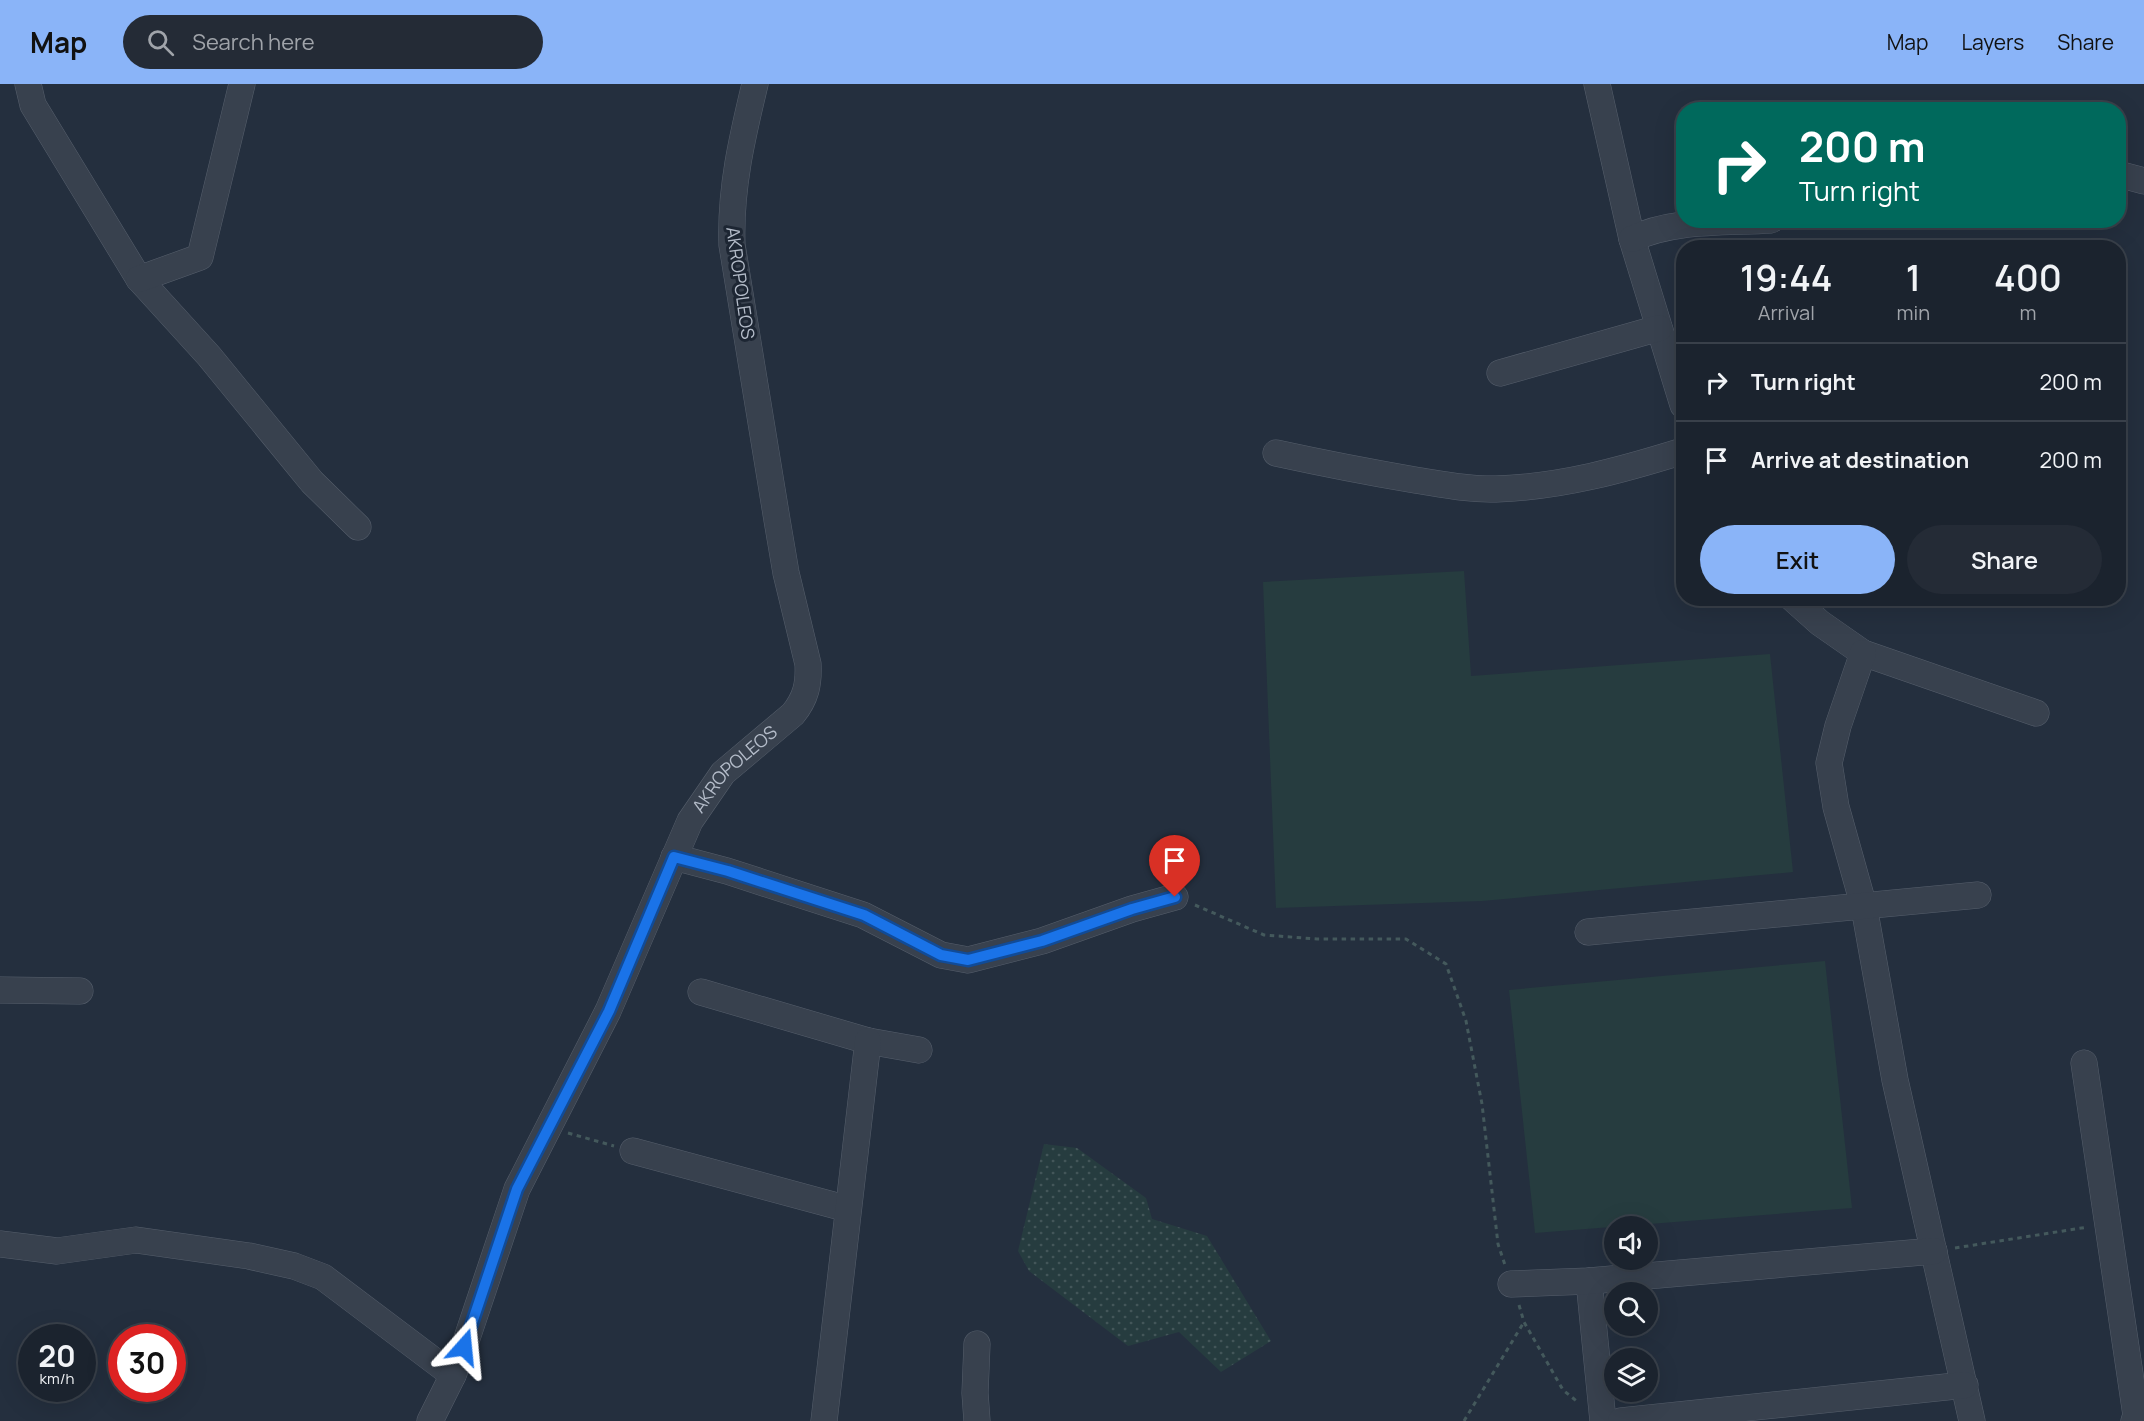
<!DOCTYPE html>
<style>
:root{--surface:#1b232e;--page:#242b36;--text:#f1f3f6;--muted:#a0a4aa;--line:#39404a;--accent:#8ab4f8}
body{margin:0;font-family:Manrope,sans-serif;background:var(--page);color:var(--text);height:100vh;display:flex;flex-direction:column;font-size:22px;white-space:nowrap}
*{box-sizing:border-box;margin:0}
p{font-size:20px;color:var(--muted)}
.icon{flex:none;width:33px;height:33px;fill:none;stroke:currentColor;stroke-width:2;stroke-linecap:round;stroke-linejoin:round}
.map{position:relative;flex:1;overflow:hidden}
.details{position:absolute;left:1676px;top:156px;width:450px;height:366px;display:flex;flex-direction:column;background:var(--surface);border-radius:24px;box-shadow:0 6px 24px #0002,0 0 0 2px var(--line)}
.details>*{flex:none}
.banner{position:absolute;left:1676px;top:18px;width:450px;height:126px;border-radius:24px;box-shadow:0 6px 24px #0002,0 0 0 2px var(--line);background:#00695c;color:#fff;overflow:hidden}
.fabs{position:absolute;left:1604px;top:1132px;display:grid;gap:12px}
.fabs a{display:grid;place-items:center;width:54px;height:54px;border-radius:50%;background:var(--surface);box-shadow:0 6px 24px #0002,0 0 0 2px var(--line);font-size:30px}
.speed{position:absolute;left:18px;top:1240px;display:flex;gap:12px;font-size:30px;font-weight:700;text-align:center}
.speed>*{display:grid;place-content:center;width:78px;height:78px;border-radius:50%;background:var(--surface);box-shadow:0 6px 24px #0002,0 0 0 2px var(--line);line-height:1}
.speed small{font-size:15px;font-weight:400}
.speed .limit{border:9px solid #d22;background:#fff;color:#111}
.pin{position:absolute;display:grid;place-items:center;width:51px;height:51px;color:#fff;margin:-62px -26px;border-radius:50% 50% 50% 0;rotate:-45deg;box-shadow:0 0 6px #0007}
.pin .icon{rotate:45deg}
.me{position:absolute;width:66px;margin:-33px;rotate:18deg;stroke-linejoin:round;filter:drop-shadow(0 0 4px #0008)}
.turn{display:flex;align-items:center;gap:21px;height:126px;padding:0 24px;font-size:27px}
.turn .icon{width:78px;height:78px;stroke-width:2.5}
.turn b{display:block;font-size:42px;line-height:51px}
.eta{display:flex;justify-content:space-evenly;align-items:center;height:102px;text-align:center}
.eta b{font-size:36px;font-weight:600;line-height:42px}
.cta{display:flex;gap:12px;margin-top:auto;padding:12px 24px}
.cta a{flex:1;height:69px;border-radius:36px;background:var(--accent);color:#111;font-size:24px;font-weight:600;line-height:69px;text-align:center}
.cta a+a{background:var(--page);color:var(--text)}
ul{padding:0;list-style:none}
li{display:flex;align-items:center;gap:18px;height:78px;padding:0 24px;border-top:2px solid var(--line)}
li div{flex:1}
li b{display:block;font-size:22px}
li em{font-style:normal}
header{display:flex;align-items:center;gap:36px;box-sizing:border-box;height:84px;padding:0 30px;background:var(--accent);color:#111}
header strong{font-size:28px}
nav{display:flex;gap:33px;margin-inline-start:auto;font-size:21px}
.search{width:420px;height:54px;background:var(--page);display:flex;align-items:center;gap:15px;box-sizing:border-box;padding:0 21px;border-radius:33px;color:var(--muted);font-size:22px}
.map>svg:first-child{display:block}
.grass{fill:url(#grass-dots)}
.pitch{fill:#263c3f}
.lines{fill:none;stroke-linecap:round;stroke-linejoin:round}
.minor-casing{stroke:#565f6c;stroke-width:27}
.path{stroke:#44595c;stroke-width:3;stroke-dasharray:4.5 4.5;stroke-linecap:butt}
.minor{stroke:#38414e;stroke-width:26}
.route-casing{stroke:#114b97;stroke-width:15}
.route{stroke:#1a73e8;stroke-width:10}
.labels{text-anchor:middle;stroke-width:6;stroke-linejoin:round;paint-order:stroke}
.street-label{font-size:18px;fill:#b4bcc9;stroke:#1d2633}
</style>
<header>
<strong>Map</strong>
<div class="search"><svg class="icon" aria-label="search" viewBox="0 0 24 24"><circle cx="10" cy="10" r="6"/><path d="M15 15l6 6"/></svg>Search here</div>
<nav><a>Map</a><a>Layers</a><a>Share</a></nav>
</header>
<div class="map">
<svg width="2144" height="1337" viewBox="0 0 2144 1337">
<defs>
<pattern id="grass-dots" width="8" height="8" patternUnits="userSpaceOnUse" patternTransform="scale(1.5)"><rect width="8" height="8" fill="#263c3f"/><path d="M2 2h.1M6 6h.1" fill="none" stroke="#435659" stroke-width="1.8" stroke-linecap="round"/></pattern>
</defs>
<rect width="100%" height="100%" fill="#242f3e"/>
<path class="grass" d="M1044,1060L1077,1064L1146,1114L1152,1135L1207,1152L1271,1257L1221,1288L1179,1248L1128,1262L1029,1187L1018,1167Z"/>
<path class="pitch" d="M1464,487L1471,592L1770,570L1793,788L1482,817L1276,824L1263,498Z
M1825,877L1852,1124L1535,1149L1509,906Z"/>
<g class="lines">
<g class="minor-casing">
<g id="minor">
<path d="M28,0L33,21L139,195L209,272L312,398L358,443"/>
<path d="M1597,0L1632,155L1683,321"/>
<path d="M2118,90L2144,97"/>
<path d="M1632,155C1672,135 1726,139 1771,136"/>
<path d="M139,195L200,173L242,0"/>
<path d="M1500,289L1659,244"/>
<path d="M1276,369C1322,379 1368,388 1415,396C1441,400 1469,406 1496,405C1561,403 1622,386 1683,367"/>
<path d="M1792,514L1820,539L1863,569L2036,629"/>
<path d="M1863,569L1838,642L1829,679L1836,723L1864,823L1895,996L1972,1337"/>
<path d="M674,773L727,787L863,831L941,871L968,876L1042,857L1132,825L1175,813"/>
<path d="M1588,848L1978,811"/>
<path d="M0,906L80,907"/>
<path d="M701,908L868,957L919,966"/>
<path d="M2084,979L2136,1331L2134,1337"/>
<path d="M633,1067L848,1125"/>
<path d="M0,1160L57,1167L136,1156L249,1172L294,1182L323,1193L453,1291"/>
<path d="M1589,1197L1603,1337"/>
<path d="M1511,1200L1589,1197L1934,1167"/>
<path d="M977,1260L975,1309L977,1337"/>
<path id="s1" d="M430,1337L453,1291L464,1263L517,1105L608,927L690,737L723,689L793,630C806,614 809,600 808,580L786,489L777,436L732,161C730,105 742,54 755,0"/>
<path d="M824,1337L868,957"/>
<path d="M1621,1337L1965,1301"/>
</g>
</g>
<path class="path" d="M1195,821L1264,851L1317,855H1406L1446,880L1466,937L1482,1020L1498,1160L1505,1181
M568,1049L614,1062
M1955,1164L2088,1143
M1519,1221L1524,1238L1563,1306L1579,1319
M1464,1337L1524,1238"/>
<use href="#minor" class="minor"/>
</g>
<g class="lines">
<g class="route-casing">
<path id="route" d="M464,1263L517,1105L609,927L674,773L728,787L864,831L941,871L968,876L1042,857L1132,825L1175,813"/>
</g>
<use href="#route" class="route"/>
</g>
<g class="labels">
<g class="street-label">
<text transform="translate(740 199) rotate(82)" y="6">AKROPOLEOS</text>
<text dy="6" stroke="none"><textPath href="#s1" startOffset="724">AKROPOLEOS</textPath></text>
</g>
</g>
</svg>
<div class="fabs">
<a><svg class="icon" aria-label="sound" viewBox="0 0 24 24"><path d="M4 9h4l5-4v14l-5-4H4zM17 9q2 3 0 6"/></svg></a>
<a><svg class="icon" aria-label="search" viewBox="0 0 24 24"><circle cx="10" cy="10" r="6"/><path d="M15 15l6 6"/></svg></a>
<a><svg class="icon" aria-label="layers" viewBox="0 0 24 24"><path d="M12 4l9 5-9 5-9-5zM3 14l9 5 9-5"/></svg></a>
</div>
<div class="speed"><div>20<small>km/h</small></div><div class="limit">30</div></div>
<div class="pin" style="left:1175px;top:813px;background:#d93025"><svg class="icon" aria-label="arrive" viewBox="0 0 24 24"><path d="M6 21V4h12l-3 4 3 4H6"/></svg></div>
<svg class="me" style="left:464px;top:1263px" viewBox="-20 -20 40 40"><path d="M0-17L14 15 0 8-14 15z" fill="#1a73e8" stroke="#fff" stroke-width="4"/></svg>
<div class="banner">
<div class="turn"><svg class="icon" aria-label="right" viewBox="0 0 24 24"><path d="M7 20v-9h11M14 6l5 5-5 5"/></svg><div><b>200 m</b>Turn right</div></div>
</div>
<section class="details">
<div class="eta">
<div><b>19:44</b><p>Arrival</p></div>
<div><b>1</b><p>min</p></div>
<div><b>400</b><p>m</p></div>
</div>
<ul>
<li><svg class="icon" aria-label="right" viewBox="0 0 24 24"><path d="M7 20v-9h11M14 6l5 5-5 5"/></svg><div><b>Turn right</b></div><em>200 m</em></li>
<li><svg class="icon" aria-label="arrive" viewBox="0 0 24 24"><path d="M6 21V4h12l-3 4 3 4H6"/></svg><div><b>Arrive at destination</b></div><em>200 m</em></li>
</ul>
<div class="cta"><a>Exit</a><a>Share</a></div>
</section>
</div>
